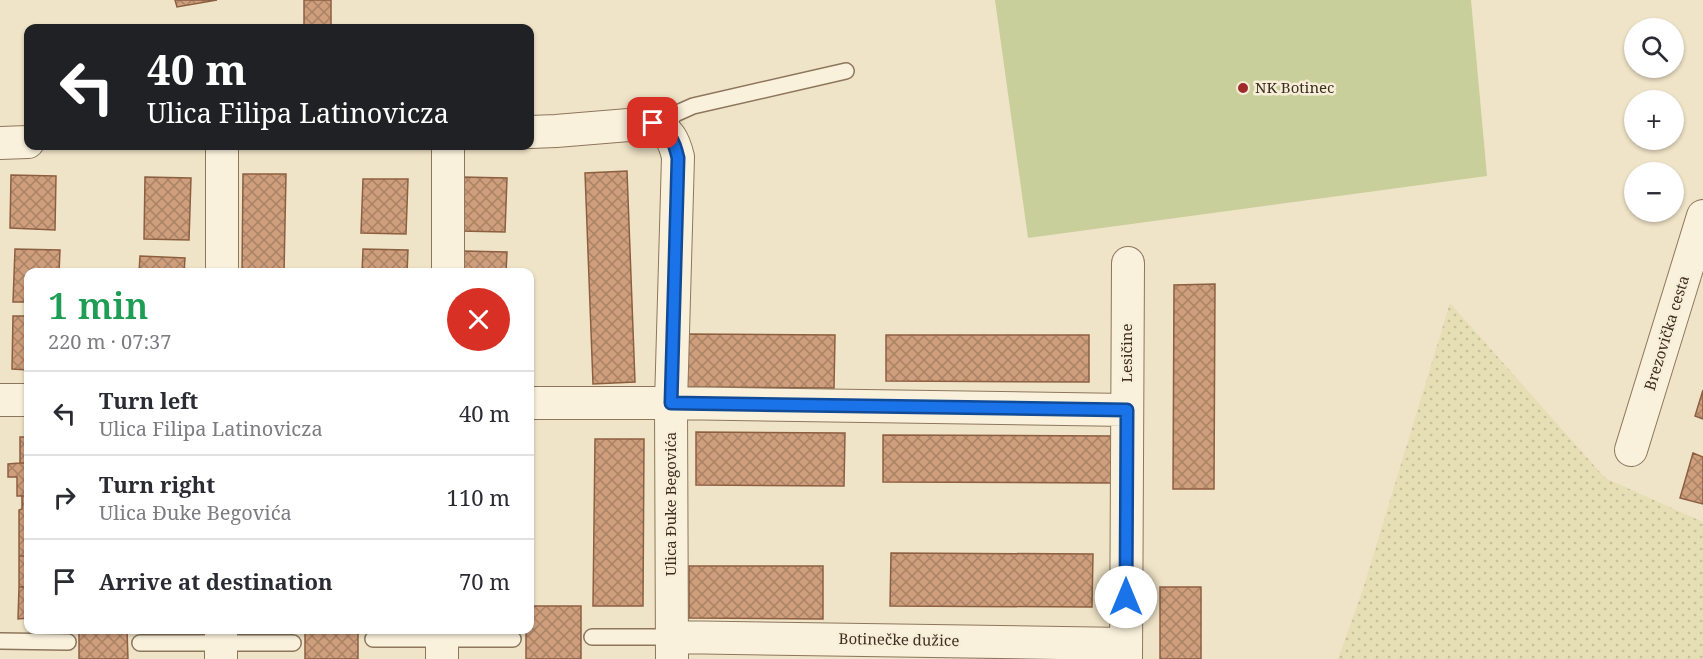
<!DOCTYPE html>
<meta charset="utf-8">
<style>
:root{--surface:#fff;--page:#f2f2f3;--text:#2b2b33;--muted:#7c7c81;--line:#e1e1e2}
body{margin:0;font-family:"Noto Serif",serif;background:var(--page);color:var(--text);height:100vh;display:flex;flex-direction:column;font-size:22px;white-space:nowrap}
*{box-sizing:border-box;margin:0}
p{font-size:20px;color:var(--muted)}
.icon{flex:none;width:33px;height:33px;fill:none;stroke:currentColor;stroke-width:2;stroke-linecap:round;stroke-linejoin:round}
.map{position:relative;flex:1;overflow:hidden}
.sheet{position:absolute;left:24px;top:268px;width:510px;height:366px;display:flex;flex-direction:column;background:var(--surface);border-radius:12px;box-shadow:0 2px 4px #0004}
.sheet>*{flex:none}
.banner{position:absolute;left:24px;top:24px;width:510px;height:126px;border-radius:12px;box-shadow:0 2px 4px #0004;background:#202124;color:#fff;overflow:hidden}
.tools{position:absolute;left:1624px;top:18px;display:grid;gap:12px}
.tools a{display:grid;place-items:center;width:60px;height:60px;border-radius:50%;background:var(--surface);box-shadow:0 2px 4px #0004;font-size:30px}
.pin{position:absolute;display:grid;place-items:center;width:51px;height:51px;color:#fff;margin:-26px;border-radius:12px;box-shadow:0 3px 9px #0006}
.me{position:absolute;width:66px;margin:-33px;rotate:0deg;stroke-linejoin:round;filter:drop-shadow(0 0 4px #0008)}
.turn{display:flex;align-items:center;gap:21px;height:126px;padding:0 24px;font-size:27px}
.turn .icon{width:78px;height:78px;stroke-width:2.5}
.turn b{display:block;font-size:42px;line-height:51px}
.round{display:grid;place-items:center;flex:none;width:63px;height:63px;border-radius:32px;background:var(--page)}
.overview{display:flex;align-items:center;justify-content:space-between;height:102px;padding:0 24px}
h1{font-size:36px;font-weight:600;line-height:45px;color:#1e9e55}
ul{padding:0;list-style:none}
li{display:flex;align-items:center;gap:18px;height:84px;padding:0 24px;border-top:2px solid var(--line)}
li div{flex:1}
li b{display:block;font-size:22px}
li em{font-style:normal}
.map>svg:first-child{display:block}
.farmland{fill:url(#farmland-dots)}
.garden{fill:#c9cf9b}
.building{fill:url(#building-cross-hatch);stroke:#8d5f41;stroke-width:1.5}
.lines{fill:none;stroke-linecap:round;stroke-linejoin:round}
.lane-casing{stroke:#8d765c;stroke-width:18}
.street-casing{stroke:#8d765c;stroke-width:34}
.lane{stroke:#faf1dc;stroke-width:15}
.street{stroke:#faf1dc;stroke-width:32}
.route-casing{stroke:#114b97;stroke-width:15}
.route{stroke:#1a73e8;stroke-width:10}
.poi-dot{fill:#9e2a2b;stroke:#f7eed8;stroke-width:2}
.labels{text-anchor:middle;stroke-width:5;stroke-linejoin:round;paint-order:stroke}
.poi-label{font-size:15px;fill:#3d2e20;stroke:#f7eed8;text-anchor:start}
.street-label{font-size:15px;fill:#3d2e20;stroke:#f7eed8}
</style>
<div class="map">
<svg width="1703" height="659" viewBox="0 0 1703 659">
<defs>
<pattern id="farmland-dots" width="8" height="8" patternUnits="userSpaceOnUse" patternTransform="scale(1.5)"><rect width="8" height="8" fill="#e6deb5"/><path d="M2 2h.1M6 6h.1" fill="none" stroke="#c6bf9b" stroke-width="1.8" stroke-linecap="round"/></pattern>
<pattern id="building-cross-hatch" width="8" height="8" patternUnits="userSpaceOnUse" patternTransform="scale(1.5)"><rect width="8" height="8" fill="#cf9f7d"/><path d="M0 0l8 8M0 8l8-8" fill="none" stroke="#a98266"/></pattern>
</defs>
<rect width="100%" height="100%" fill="#f0e4c8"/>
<path class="farmland" d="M1450,303L1605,478L1703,522V659H1338L1363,589Z"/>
<path class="garden" d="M995,0H1471L1487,176L1028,238Z"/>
<path class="building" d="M175,0H217L177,7Z
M304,0H331V28H304Z
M627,171L635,382L593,384L585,173Z
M243,174H286L284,273H242Z
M11,175L56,176L55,230L10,228Z
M145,177L191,178L189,240L144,239Z
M462,177L507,178L505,232L460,231Z
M363,179H408L406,234L361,233Z
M15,249L60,250L59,273H28V302H13Z
M363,249L408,250L407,273H362Z
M462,251L507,252L506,273H461Z
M140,256L185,258L184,273H139Z
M1215,284L1214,489H1173L1174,285Z
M13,316H28V370L12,369Z
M686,334L835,335L834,388L686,387Z
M886,335H1089V382L886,381Z
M1703,390V419L1695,416Z
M696,432L845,433L844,486L696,485Z
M883,435L1112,436V483L883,482Z
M20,437H28V463H20Z
M595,439H644L643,606H593Z
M1693,453L1703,457V504L1680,498Z
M20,463H28V496H17V477H8V464Z
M22,496H28V556H19V510L22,509Z
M891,553L1093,554L1092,607L890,606Z
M19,556H28V587H19Z
M689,566H823V619L689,618Z
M19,587H28V618L18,619Z
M1160,587H1201V659H1160Z
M530,606H581V659H526V630H530Z
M79,630H127L128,659H79Z
M305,630H358V659H305Z"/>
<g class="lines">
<g class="lane-casing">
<path id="lane" d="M663,128L675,114L693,106L846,71
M592,637H672
M373,639H513
M0,641L68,642
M140,643H293"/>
</g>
<g class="street-casing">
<path id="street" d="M530,132L556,131L653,123C669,131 674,140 678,157L671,403L672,659
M0,143L28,142
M222,146V273
M448,273V146
M0,400H28
M530,403H671L1127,410
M1631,450L1703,216
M442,630V659
M672,637L1126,644
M221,659V630
M1126,659L1128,263"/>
</g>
<use href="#lane" class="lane"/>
<use href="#street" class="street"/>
</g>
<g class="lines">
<g class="route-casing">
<path id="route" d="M653,123C669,131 674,140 678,158L671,403L1127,410L1126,597"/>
</g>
<use href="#route" class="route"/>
</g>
<circle class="poi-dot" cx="1243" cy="88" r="6"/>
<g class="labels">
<g class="poi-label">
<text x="1255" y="93">NK Botinec</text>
</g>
<g class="street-label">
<text transform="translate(1667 333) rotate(-73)" y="5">Brezovička cesta</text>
<text transform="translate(1127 353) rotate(-90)" y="5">Lesičine</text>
<text transform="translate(671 504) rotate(-90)" y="5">Ulica Đuke Begovića</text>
<text transform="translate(899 640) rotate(1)" y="5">Botinečke dužice</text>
</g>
</g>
</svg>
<div class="tools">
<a><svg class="icon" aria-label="search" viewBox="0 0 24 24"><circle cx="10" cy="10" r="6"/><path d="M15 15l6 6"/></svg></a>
<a>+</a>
<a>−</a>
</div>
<div class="pin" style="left:653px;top:123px;background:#d93025"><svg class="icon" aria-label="arrive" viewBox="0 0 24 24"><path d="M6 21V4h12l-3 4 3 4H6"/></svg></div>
<svg class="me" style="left:1126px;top:597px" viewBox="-20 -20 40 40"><circle r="19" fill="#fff"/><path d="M0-13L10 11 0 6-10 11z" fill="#1a73e8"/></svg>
<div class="banner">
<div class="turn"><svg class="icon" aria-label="left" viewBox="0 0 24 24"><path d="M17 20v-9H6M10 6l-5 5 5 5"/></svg><div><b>40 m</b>Ulica Filipa Latinovicza</div></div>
</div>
<section class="sheet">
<div class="overview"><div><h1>1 min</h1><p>220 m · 07:37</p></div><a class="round" style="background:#d93025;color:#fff"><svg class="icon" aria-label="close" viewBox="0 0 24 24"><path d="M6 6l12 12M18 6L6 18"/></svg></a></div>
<ul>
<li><svg class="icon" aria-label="left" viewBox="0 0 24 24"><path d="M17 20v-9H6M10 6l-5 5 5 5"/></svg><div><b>Turn left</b><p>Ulica Filipa Latinovicza</p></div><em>40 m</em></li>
<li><svg class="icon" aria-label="right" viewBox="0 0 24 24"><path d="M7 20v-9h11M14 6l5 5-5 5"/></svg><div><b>Turn right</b><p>Ulica Đuke Begovića</p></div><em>110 m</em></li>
<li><svg class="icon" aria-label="arrive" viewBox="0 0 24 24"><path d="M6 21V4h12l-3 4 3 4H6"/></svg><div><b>Arrive at destination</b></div><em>70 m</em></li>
</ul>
</section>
</div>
